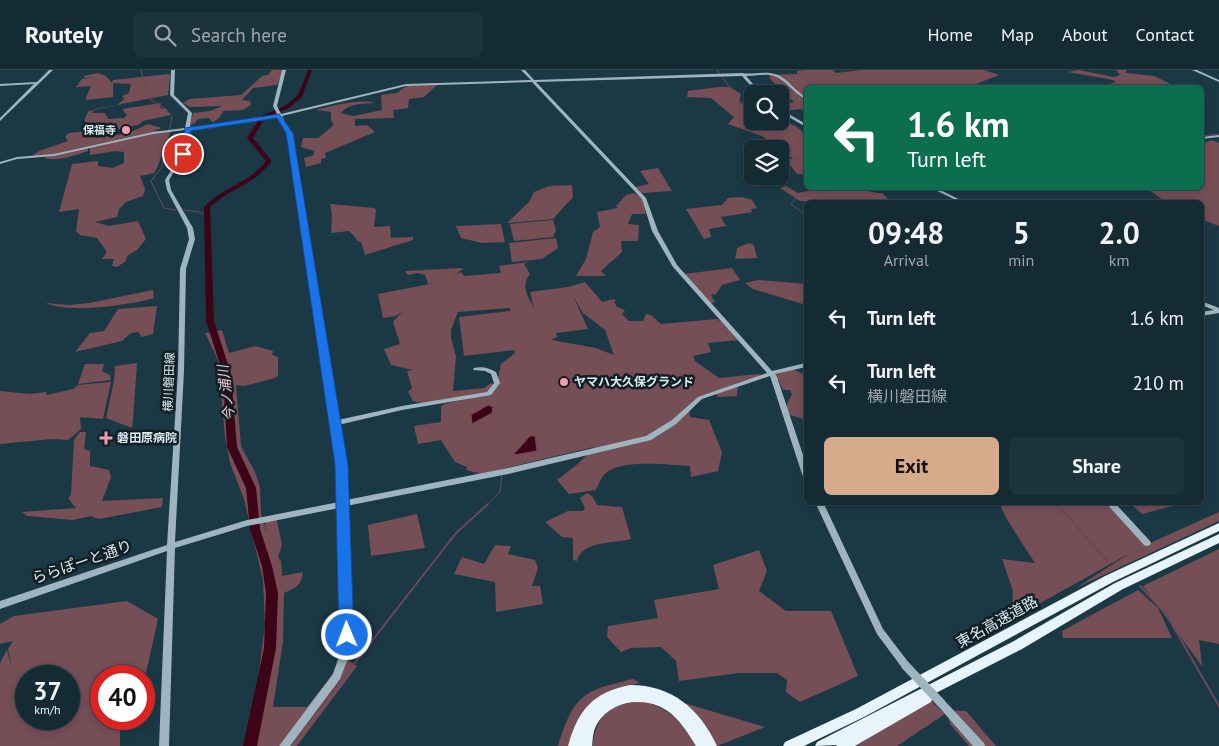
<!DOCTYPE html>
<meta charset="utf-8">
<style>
:root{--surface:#142b34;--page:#1d333c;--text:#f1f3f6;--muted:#9da7ac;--line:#33474f;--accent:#d6ab8b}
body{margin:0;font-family:"PT Sans","Noto Sans JP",sans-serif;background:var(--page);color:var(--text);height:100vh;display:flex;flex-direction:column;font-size:19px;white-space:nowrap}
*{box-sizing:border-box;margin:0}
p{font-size:16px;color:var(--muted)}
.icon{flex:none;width:28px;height:28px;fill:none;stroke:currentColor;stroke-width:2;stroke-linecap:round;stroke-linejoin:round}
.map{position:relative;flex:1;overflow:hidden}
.details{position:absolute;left:804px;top:130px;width:400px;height:305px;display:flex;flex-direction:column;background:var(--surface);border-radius:8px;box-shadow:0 2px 8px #0003,0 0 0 1px var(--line)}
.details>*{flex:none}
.guide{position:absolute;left:804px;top:15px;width:400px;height:105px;border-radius:8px;box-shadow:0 2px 8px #0003,0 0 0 1px var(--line);background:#0b6e4f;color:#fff;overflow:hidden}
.tools{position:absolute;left:744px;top:15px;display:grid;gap:10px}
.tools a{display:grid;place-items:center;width:45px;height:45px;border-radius:8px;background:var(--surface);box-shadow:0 2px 8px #0003,0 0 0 1px var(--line);font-size:25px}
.speed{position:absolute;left:15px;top:595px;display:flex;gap:10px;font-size:25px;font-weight:700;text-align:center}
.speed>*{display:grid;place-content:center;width:65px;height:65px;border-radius:50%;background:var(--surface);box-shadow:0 2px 8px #0003,0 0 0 1px var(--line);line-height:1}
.speed small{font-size:12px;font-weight:400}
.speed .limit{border:8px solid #d22;background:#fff;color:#111}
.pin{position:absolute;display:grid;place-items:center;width:42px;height:42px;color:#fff;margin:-21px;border:2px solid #fff;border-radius:50%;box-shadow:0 1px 5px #0007}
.me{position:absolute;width:55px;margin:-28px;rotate:359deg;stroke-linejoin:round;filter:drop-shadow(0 0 4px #0008)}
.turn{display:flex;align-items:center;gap:18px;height:105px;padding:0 20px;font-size:22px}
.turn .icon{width:65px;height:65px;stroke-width:2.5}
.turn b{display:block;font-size:35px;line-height:42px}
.eta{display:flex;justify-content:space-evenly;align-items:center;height:85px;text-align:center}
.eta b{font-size:30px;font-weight:800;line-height:35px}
.action{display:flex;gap:10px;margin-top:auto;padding:10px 20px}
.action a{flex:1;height:58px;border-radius:8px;background:var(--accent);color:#111;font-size:20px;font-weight:800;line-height:58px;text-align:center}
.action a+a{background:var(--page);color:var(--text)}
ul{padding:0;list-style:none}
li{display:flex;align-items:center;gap:15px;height:65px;padding:0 20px}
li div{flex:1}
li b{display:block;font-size:19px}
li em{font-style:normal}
header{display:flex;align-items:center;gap:30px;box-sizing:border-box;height:70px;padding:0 25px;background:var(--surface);border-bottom:1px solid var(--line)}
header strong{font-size:24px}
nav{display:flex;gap:28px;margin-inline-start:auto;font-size:18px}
.search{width:350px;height:45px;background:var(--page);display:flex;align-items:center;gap:12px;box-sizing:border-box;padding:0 18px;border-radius:8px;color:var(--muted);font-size:19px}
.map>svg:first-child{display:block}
.green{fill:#764e56;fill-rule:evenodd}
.water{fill:#3d0317;stroke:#6c4959}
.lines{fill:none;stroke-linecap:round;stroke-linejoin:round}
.stream-far1{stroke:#6c4959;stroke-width:1}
.stream{stroke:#6c4959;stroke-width:2}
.river{fill:#3d0317;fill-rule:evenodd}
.secondary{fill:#9eb4bf;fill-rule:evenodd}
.highway{fill:#e7f4fb;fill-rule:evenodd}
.secondary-bridge{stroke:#9eb4bf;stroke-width:9}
.route{fill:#1a73e8;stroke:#114b97}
.poi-dot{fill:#f39aac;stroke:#111e24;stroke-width:2}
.labels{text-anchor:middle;stroke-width:5;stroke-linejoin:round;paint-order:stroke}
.far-poi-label{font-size:11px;font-weight:bold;fill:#dbecf4;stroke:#111e24;text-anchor:end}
.street-label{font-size:12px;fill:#dbecf4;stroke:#111e24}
.poi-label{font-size:12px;font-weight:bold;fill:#dbecf4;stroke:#111e24;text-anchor:start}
.water-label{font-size:14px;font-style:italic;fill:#f5ccd3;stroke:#111e24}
.near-street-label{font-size:15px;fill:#dbecf4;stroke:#111e24}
</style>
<header>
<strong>Routely</strong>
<div class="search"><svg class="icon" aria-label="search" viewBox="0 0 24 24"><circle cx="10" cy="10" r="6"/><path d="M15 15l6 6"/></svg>Search here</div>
<nav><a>Home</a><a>Map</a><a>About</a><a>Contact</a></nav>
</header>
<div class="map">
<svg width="1219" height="676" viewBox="0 0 1219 676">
<rect width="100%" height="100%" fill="#1b3945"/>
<path class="green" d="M272,0H284L277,15L253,18L242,30L250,31L251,35L243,40L223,41C221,47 218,50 212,52L209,48L198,49L195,53L190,55L193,43L210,41L222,36L190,37L183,33L189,29L241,25L262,6L268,5Z
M806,0H833L836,3L862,0H984L999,5L976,14L992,17L806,18V43L801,39L784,41L780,38V36L783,35L782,34L794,32L771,10L769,5L797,4V1Z
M1079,0L1114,7L1120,5L1116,0H1126V3L1154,6L1177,17H1113L1109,14L1116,12L1113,10L1068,2Z
M98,3L106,6L112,13L113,10L169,4L170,6L168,25L95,39L92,43H105L108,49L124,48L127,45L122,39L161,33L160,38L165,39L171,45L143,51L138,55L124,57L113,62L114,65L127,64L148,54L162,58L153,61H171L157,98L154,103L140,106L145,119L143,126L126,132L119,139L117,147L95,152L109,156L138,151L146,169L137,180L127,186L126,191L117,197L112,196L114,189H102L107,182L97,168L80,165L76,161L79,139L59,142L72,94L98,91V96L113,98L124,93V82L115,81L90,85V78L111,73L88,78V81C76,85 57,92 45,88L47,86L29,88L39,81L68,71L65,67L69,63L87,61L91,56L85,55V48L89,41L117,35L124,29L122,26L129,23L131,14L113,13V27L85,30L91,16L76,17L82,9L95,7L85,8L84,6Z
M439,13L424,27L409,29L408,38L393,40L394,48L355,49V56L367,55L375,62L325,83L326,88L321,89V93L306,97L304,88L314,85V81L301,77L303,68H318L334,55L331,50V42L316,40C326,37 361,28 375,33C363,34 349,33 341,43L353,46L382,40L381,25L397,23L408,15Z
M719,17H730L741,24L739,32L752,41V51H780V48L797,57L805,64L806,104H797L786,90L803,87L793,89L762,66L728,54L734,47L711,28L687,27L688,21Z
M1212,70L1219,73V156L1201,149V132H1166L1146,118H1201V74Z
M658,98L672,121L642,123L636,117L649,114L640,101Z
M572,115L573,127L553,149L507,153L529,132L534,122L549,116Z
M786,116L798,123C819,119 833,116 855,118C865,118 872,124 882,123L891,132L800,131L780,118Z
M634,123L643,128L646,144H632L628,154L639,155L638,171H621L622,182L601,201L606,206H576L586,189L593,162L600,157L597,142L618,138L616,136L626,125Z
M742,127L752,130L757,138L751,139L752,142L721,147L726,156L709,159L711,167L704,169L686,139L722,135L728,128Z
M330,134L374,138L376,140L374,157L390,156L391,168L413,167V170L365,185L361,172L357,171L356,168L349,161L331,163L332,144Z
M553,150L556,160L553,167L514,171L510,154Z
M501,154L505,172L482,173L461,168L456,156Z
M556,168L558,178L542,189L512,192L509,173Z
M749,173L754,175L757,188L735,189L737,178Z
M530,192L524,194L530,204C520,217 528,225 534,239L530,222L568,217L585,212L602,232L614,229L616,231L614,232L617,237L625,240L622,244L629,251H643L646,244L651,245L661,254L717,249L726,255L739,270L708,273L711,282L693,286L695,291L719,308L758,304L761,306L738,313L737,326L718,327L715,322L699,329L689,337L690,347L709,350L722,382L718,401L691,407L690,396C669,395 617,388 603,406C600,410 598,416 596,420L569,424L557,410L579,393L594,377L481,404L466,400L467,397L455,392L441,370L418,374L414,356L441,352V337L444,334L483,325C462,328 434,337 413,331L408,322L412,318L407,301L413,300L391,295L384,279L400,274L393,252L402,242L396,246L383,248L378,224L440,212L428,214L425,205L418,203L408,205L405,202L406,201L460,198L464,199L452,206L461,202L464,206L501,203L499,196ZM573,226L583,243L605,260L614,285L596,278L551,270L557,267L556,263L588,259ZM510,238V241L459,247L464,286L514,280L515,283L501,294L496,317L491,313L484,318L453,321L456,286L451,268V260L458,242Z
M732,198L740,210L722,215L716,224L711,225L715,232L711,233L684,204Z
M758,210L806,214V235L753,219L745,213Z
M153,220L154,228C131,235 67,244 46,233L69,235L89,233Z
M157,236L153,264L142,267L138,262L131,263L122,271L75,282L90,263L104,261L118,239Z
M222,260L229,283L255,276L273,281L272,285L278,287V305L275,308L244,316L236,315L241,376L255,402L260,417L261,444L267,463L264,449L276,446L282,475L278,487L281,491L282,506L303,502C301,516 296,518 284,523L283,571L273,637H307L332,605L343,579L337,396L323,270L328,283L342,367L345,407L351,533L349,591L357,596L297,676H245L252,655L265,555L263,510L244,429L230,393L225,367L218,290L205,263Z
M137,293L133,350L132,358L106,348L114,311L115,296Z
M85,294H104L102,301L110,305L111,310L78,314Z
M793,299L803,304L806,314V350L787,344V334L792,324L790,320H783L779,311L772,303Z
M111,312L103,349L80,347L81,359L68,370L52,369L0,374V321L30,324L46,322L47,325L73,319L78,315Z
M80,362H86L84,379L90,381V396L109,400L111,407L102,431L163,428L162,437L99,449L91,446L73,450L27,446L22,442L76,438L68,428L71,425L74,370Z
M587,423L592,426L597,435L622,437L631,469C614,474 582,470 577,491L573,490V468L562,467L545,452L568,441H583L585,438L580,428Z
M1000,433H1109L1148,474L1219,442V451L1076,518L1130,483L1037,535L1012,540L1013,521L1002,489L1035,493C1027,480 1001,443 1000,433Z
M1130,433H1184L1142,444Z
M417,444L425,478L371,486L368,455Z
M495,475L511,476L508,484L535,490L538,498L532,516H540L543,534L496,542L495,512L454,504L462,487L484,494Z
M1219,479V574L1199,570L1202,596L1143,516Z
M759,480L767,501L759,521L786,541H831L858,606L800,632L786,622L787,610L777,603H739L679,611L676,591L661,577L631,578L621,582L607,567L608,556L658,548L654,530L719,519L713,495Z
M1138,520L1158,538L1172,568H1063L1062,561Z
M127,531L158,549L144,612V606H101V649H124L120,655V676H0V593L7,580L12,599L8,579L13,571L0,574V554L14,546ZM26,606H69V649H26Z
M633,609L640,613C595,622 582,632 570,676H558C574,625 582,621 633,609Z
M644,631C673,641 681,651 698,676H592C598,642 610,634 644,631Z
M931,631L945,644L897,676H856Z
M684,633L765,657L717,676Z
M947,640L966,641L996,676H969L950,654Z"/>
<path class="water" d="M488,335L493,337L492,343L472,354L471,345Z
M530,366H535L537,381L513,385Z"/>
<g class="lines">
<path class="stream-far1" d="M141,0L148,28L167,40L172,47L162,97L151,111L164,138L176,140
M717,0L752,47
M758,51L806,95
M1201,66L1219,64
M184,140L200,142L208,146
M806,145L791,134L797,127L831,120L828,118
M502,399V389L521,374
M1055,432L1058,435
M487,435L500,422L502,405"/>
<path class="stream" d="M1057,434L1107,491
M1140,516L1166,544L1219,636
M290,676L456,463L488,434"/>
<path class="river" d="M308,0H312L302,27L289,38L265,48L253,68L271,90V92C253,116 230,118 210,137L214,251L231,304L237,377L256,418L260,459L272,496L278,523L276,578L257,676H243L264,578L266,523L262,496L250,459L246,418L227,377L223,304L206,251L204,137C222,117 249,114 266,91L247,68L261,46L285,36L298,25Z"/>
<path class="secondary" d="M49,0H53L0,51V48L34,14L0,16V14L37,12Z
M171,0H175L174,25L192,43L190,57L259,49L277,44L273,36L282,0H286L277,36L281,44L406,14L531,10L521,0H525L534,10L742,3C753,5 766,0 778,5C789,10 795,21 806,27V29C793,24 785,7 770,5C762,4 753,6 746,6L762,24H758L742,6L536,12L646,128L658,161L677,195L772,301L806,293V297L775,304L777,307L806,394V407L803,406L802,404L770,306L702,329L676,354L651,370L508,404L346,436L352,578L340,609L290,676H279L333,604L342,578L339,438L247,456L175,478L169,676H159L167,481L0,539V531L167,475L178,301L180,199L189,169L187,158L167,120L165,110L181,84L185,60L153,64L54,86L17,89L0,94V92L17,87L54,84L153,62L185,58L188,43L170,25ZM532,12L642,129L652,161L673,197L767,303L698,327L672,350L646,366L508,398L346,430L345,395L338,355L402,340L491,325L500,313L496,302C489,298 482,296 474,298L473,299L474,300L485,301L491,304L494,313L487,322L402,336L338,350L294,78L291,63L282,46L406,16ZM278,47L287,63L290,78L337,395L339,432L247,450L175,472L184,301L186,199L195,169L193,158L171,120L169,110L185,84L189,60L259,51Z
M1192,0H1197L1219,10V12Z
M780,39L806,54V57L780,42Z
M1219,65V67L1201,69V67Z
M931,118H936L965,132H960Z
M1201,231L1219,238V243L1201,246V242L1214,240L1201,235Z
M815,432H823L883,559L909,593L911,596L909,599L906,600L903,599L877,564Z
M1105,432H1114L1150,471L1151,473L1150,475L1147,476L1144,475Z
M941,629L944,630L984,673L985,676H973L938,636L936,633L938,630Z"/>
<path class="highway" d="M1219,453V461L1113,512L864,647L804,676H783L785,672L856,639L1105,506Z
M1219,464V473L1123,519L1022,579L932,625L933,628L931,632L855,676H836L837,675L815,676L817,672L1014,571L1115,513Z
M630,615C672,615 700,639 717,676H696C688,663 679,648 666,640C645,626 611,630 597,654C593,661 593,668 592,676H568C578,640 593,622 630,615Z"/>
<path class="secondary-bridge" d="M906,596L941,633"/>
</g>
<path class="route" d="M279,44L293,63L348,395L354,565L352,570L347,572L341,570L339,565L335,395L286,63L277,48L191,61L187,84L183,87L180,84L185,58Z"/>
<g class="poi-dot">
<circle cx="126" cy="60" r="5"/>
<circle cx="564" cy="312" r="5"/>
<path d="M103.5 360.5h5v5h5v5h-5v5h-5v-5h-5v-5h5z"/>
</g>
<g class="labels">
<g class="far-poi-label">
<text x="116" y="64">保福寺</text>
</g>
<g class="street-label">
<text transform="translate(169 312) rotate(-88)" y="4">横川磐田線</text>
</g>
<g class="poi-label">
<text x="574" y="316">ヤマハ大久保グランド</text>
<text x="117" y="372">磐田原病院</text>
</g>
<g class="water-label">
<text transform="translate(226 323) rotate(-97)" y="5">今ノ浦川</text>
</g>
<g class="near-street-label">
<text transform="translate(82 492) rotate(-19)" y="5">ららぽーと通り</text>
<text transform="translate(997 552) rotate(-29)" y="5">東名高速道路</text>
</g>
</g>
</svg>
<div class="tools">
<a><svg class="icon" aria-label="search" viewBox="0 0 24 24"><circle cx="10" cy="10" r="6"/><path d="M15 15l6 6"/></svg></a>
<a><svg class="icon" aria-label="layers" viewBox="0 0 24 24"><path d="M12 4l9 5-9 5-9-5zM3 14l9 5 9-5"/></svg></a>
</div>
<div class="speed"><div>37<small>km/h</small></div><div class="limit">40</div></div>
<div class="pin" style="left:183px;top:84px;background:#d93025"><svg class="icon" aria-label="arrive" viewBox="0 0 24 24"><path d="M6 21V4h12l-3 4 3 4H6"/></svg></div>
<svg class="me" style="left:347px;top:565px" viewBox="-20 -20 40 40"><circle r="17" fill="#1a73e8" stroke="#fff" stroke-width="3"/><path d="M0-11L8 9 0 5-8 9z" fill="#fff"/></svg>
<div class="guide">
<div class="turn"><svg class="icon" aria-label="left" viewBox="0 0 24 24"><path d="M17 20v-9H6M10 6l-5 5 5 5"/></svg><div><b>1.6 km</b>Turn left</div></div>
</div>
<section class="details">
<div class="eta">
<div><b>09:48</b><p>Arrival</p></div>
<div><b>5</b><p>min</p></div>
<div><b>2.0</b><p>km</p></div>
</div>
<ul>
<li><svg class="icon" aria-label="left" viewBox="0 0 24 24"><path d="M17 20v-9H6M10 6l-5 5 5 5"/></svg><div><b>Turn left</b></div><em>1.6 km</em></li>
<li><svg class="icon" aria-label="left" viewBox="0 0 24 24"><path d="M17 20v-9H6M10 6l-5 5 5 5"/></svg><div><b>Turn left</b><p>横川磐田線</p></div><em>210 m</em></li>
</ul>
<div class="action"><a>Exit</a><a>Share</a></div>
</section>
</div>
